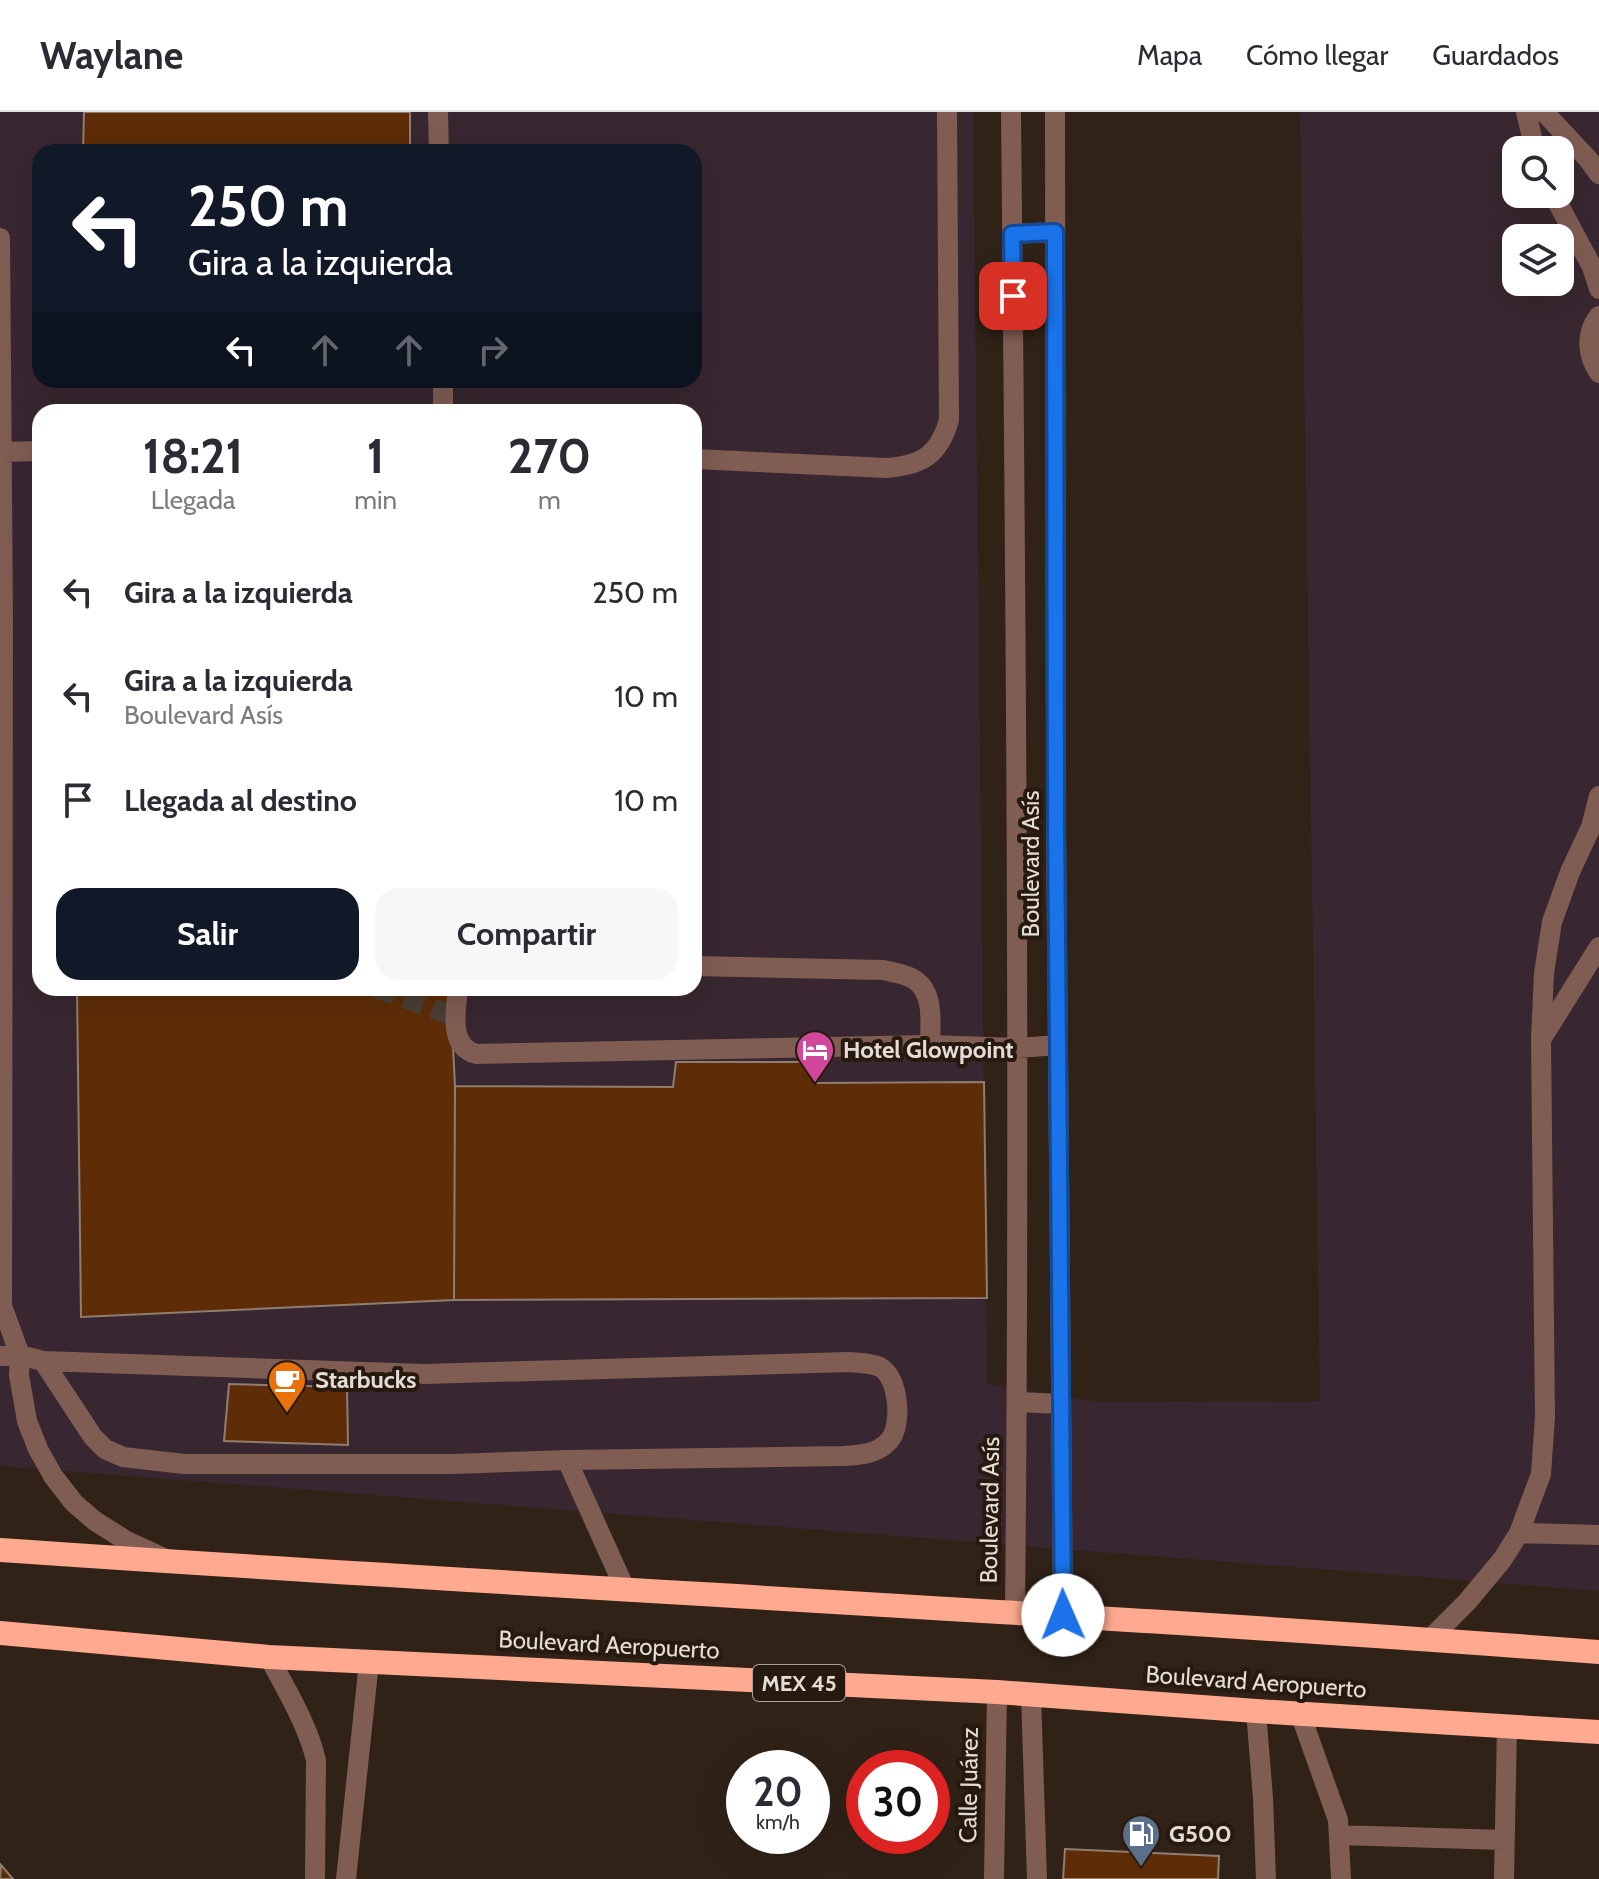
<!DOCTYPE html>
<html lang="es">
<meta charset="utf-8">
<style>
:root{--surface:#fff;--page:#f7f7f7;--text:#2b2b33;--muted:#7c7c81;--line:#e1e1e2;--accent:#111827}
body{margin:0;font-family:Cabin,sans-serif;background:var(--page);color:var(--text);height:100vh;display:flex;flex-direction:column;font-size:30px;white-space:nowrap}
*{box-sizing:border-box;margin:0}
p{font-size:26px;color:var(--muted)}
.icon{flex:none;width:44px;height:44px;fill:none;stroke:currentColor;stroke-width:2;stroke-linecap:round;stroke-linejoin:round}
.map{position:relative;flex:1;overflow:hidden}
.drawer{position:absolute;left:32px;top:292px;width:670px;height:592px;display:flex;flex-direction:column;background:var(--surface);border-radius:24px;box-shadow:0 8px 32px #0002}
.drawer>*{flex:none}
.top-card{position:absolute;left:32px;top:32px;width:670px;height:244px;border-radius:24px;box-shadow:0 8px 32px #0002;background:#111827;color:#fff;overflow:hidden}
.fabs{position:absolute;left:1502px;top:24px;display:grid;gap:16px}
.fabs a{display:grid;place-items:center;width:72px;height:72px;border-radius:16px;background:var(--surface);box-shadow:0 8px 32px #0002;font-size:40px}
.speed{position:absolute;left:726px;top:1638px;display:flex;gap:16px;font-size:40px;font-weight:700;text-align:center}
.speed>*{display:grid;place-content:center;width:104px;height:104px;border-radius:50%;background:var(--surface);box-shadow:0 8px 32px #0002;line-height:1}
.speed small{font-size:20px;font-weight:400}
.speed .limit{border:12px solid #d22;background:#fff;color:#111}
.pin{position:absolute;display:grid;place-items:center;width:68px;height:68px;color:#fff;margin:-34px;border-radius:16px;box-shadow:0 4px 12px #0006}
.me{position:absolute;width:88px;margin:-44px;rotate:359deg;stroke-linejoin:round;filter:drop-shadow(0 0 6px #0008)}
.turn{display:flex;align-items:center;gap:28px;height:168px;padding:0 24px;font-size:36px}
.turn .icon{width:104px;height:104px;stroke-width:2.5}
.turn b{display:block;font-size:56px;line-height:68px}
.lanes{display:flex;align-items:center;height:76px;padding:0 24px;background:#0003;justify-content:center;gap:40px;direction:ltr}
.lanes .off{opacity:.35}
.eta{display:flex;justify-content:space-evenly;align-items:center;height:136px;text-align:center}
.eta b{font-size:48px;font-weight:700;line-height:56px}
.primary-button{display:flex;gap:16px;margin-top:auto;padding:16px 24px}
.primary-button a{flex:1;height:92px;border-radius:24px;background:var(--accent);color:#fff;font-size:32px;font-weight:700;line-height:92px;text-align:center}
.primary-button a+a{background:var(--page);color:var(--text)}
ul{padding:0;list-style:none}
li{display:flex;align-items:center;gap:24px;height:104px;padding:0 24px}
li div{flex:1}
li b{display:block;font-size:30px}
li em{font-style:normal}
header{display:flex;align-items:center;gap:48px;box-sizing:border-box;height:112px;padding:0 40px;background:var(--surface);border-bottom:2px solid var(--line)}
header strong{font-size:38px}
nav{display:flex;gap:44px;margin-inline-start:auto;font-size:28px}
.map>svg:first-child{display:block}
.commercial{fill:#382730;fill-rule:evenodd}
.building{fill:#5e2d07;stroke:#907d71;stroke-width:2}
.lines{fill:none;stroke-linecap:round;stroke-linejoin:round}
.minor-tunnel{stroke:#4b3e34;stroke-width:20;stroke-dasharray:20 10;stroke-linecap:butt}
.minor{stroke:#805d53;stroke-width:20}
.highway{stroke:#ffaa90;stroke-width:24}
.route-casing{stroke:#114b97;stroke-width:20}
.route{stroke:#1a73e8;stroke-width:14}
.labels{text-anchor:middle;stroke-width:8;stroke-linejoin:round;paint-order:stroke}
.shield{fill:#26190e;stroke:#aca299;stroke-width:2}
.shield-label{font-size:22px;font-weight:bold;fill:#e6dcd5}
.street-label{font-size:24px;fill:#e6dcd5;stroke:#26190e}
.poi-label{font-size:24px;font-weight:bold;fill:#e6dcd5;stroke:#26190e;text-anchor:start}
</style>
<header>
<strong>Waylane</strong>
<nav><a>Mapa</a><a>Cómo llegar</a><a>Guardados</a></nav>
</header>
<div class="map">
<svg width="1599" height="1767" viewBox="0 0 1599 1767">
<rect width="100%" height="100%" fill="#302217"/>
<path class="commercial" d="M0,0H973L987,1272L1099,1290L1320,1289L1300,0H1599V1479L0,1354ZM1516,38H1560V82H1516ZM40,40H694V268H40ZM1516,126H1560V170H1516ZM40,300H694V876H40Z"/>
<path class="building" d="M84,0H410V40H83Z
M77,876H450L455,974L454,1188L81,1205Z
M676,950H811L816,971L984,970L987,1186L454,1188L455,974L673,975Z
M229,1272L347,1275L348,1333L224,1329Z
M1065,1737L1219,1744L1218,1767H1063Z
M1,1753L13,1767H0Z"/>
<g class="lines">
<path class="minor-tunnel" d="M376,876L451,903"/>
<path class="minor" d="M438,0L439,40
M1011,0C1016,500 1020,1000 1015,1501
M1055,0L1056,713L1063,1503
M1526,0L1535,38
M1544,0L1588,47L1599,62
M1553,82L1592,155L1599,177
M1012,122L1055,120
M0,126L3,509L2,1194L0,1200
M1599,204C1585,222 1587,243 1599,261
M443,268V300
M1,340L40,339
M694,347L887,356C922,353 939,343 949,308L947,0
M694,854L884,858C894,861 906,862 915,868C935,882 930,912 930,933
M458,876C456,898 448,934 476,942L930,933L1018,936L1058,933
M1542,926L1599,835
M2,1194L20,1243L19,1263L27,1309L38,1337L53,1364L74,1391L95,1409L125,1428L166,1447
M0,1244L20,1243L43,1249L424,1262L849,1250C860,1251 871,1251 880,1255C899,1265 903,1314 889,1329C877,1342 861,1343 843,1344L567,1348L452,1352H184L123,1345L105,1337L93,1325L43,1249
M1018,1290L1061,1292
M567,1348L626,1479
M1519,1421L1599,1423
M1430,1527L1467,1490L1502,1448L1519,1421L1541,1362L1545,1305L1541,927L1544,861L1552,810L1570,760L1591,715L1599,684
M269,1545C286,1578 307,1611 316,1648L315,1767
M1031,1583L1037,1767
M1256,1599L1263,1686L1266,1767
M1300,1601L1338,1708L1341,1767
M1339,1723L1504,1728
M346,1767L369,1550
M994,1767L997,1580
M1504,1767L1507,1614"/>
<path class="highway" d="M0,1438C533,1475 1066,1500 1599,1540
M0,1521L269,1545L997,1580L1256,1599L1599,1620"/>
</g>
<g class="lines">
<g class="route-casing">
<path id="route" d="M1013,184L1012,122L1055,120L1056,713L1063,1503"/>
</g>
<use href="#route" class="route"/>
</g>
<defs>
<g id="hotel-pin" transform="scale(2)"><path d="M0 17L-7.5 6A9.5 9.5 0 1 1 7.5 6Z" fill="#d1479c" stroke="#26190e"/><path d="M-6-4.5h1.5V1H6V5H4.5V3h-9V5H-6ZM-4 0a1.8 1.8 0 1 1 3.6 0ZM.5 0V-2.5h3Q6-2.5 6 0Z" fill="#fff"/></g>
<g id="cafe-pin" transform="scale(2)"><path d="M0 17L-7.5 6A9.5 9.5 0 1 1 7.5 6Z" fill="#e8710a" stroke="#26190e"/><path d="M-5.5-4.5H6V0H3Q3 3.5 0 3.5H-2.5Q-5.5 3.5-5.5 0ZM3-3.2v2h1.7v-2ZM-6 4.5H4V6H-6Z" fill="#fff"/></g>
<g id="fuel-pin" transform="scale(2)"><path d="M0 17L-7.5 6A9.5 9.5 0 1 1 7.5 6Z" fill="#5c6f8a" stroke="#26190e"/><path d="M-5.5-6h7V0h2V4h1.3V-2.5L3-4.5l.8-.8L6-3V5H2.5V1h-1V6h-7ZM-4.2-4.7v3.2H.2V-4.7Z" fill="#fff"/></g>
</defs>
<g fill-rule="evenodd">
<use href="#hotel-pin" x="815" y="938"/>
<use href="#cafe-pin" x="287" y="1268"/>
<use href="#fuel-pin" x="1141" y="1722"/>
</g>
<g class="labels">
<rect class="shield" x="753" y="1553" width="92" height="36" rx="6"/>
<g class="shield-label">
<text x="799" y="1579">MEX 45</text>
</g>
<g class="street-label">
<text transform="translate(1031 752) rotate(-90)" y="8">Boulevard Asís</text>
<text transform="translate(990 1398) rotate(-89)" y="8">Boulevard Asís</text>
<text transform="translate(609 1533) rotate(3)" y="8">Boulevard Aeropuerto</text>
<text transform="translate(1256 1570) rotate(4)" y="8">Boulevard Aeropuerto</text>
<text transform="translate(969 1673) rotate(-89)" y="8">Calle Juárez</text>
</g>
<g class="poi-label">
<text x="843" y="946">Hotel Glowpoint</text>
<text x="315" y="1276">Starbucks</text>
<text x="1169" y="1730">G500</text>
</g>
</g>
</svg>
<div class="fabs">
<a><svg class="icon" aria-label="search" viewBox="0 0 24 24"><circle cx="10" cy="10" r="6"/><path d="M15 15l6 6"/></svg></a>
<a><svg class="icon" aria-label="layers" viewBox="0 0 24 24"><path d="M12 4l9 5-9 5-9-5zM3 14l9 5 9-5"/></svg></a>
</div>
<div class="speed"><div>20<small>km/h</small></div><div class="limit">30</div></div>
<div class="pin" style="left:1013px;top:184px;background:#d93025"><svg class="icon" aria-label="arrive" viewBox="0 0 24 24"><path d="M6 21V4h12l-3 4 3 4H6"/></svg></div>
<svg class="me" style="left:1063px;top:1503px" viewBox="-20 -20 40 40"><circle r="19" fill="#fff"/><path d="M0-13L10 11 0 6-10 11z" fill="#1a73e8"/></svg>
<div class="top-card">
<div class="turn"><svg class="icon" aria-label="left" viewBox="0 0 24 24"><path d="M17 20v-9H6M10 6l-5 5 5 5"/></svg><div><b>250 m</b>Gira a la izquierda</div></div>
<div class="lanes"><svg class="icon" aria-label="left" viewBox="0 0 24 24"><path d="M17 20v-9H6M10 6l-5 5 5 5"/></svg><svg class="icon off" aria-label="ahead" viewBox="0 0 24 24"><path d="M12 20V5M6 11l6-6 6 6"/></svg><svg class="icon off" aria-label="ahead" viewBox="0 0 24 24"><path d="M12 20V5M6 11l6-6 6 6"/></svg><svg class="icon off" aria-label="right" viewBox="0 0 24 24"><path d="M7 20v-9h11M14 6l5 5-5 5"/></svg></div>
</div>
<section class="drawer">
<div class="eta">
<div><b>18:21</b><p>Llegada</p></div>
<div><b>1</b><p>min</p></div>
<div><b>270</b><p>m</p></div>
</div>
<ul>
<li><svg class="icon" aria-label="left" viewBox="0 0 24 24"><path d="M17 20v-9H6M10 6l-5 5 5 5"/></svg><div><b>Gira a la izquierda</b></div><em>250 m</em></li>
<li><svg class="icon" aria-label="left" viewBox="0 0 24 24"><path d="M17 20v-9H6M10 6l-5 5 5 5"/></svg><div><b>Gira a la izquierda</b><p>Boulevard Asís</p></div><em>10 m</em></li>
<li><svg class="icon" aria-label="arrive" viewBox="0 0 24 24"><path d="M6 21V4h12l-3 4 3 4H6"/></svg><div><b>Llegada al destino</b></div><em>10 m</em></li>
</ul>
<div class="primary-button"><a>Salir</a><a>Compartir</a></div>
</section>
</div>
